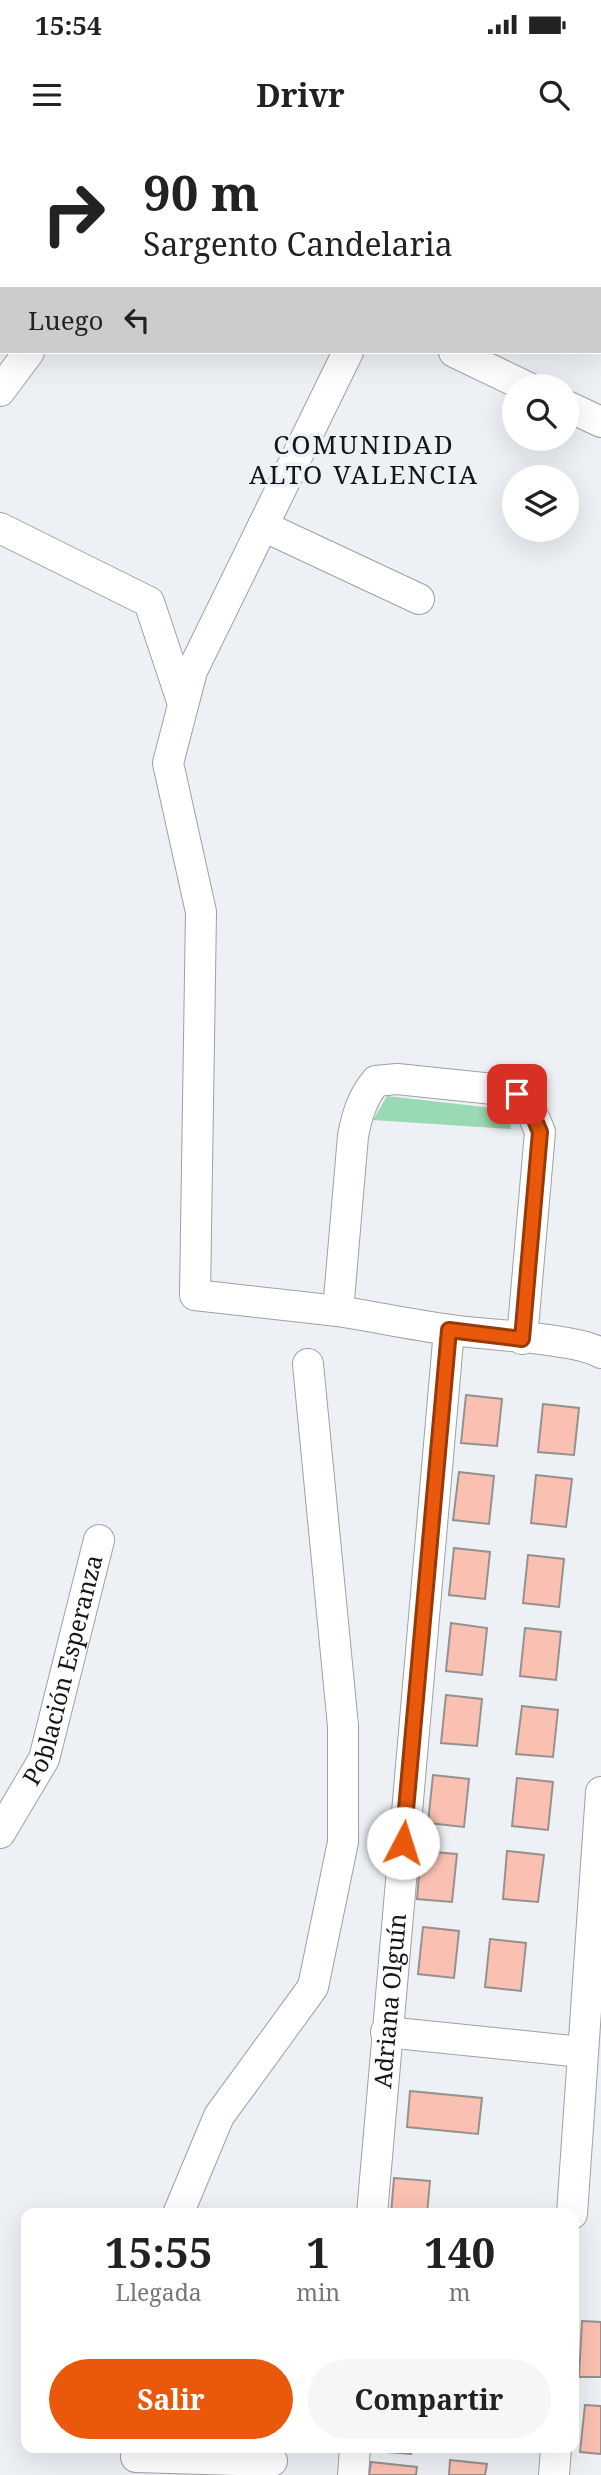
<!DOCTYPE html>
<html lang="es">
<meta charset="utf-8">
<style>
:root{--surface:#fff;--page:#f6f6f6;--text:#222;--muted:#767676;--accent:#ea580c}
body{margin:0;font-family:"Noto Serif",serif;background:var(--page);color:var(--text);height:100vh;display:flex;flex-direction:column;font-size:26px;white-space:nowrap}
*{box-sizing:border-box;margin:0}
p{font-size:23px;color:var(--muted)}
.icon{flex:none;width:38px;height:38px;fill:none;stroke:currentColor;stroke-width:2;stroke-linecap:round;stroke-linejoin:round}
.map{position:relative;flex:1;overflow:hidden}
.drawer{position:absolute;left:21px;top:2068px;width:558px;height:245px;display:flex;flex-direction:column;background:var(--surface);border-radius:14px;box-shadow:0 7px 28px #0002}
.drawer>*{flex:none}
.hud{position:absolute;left:0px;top:0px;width:602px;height:214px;box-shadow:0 7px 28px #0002;background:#fff;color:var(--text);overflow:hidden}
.fabs{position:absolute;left:502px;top:234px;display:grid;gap:14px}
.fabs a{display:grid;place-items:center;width:77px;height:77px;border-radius:50%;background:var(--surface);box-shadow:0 7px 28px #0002;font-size:35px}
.pin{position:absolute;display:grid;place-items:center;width:60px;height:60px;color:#fff;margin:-30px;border-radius:14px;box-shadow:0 4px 10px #0006}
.me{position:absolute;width:77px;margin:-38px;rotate:5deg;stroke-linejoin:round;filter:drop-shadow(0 0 5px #0008)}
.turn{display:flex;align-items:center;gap:24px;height:147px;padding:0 28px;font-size:32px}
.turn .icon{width:91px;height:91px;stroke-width:2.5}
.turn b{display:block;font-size:49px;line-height:60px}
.then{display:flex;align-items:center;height:66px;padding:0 28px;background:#0003;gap:14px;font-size:26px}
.eta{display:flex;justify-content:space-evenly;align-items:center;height:119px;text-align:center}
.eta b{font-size:42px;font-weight:700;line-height:49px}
.cta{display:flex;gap:14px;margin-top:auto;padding:14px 28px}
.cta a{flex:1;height:80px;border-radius:42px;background:var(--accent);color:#fff;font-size:28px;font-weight:700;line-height:80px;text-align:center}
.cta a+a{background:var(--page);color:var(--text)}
.status{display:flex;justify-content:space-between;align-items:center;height:49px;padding:0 35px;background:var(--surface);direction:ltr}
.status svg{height:19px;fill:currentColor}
header{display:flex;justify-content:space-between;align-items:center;height:91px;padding:0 28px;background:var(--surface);font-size:32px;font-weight:700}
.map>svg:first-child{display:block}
.green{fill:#99d9b3}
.building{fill:#fac1b2;stroke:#96918f;stroke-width:2}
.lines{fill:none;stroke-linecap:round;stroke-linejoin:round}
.street-casing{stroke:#9da1a5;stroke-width:32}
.street{stroke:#fff;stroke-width:30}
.route-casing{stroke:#983908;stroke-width:18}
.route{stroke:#ea580c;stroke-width:12}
.labels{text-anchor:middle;stroke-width:7;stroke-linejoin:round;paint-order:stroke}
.street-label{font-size:24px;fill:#141517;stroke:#edf1f5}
.neighbourhood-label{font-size:26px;letter-spacing:2px;fill:#141517;stroke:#edf1f5}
</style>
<div class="status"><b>15:54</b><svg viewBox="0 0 49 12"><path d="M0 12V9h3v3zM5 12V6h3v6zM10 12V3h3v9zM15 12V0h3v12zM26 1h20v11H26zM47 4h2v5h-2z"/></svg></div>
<header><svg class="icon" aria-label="menu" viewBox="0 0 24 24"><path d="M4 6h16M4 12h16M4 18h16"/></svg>Drivr<svg class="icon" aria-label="search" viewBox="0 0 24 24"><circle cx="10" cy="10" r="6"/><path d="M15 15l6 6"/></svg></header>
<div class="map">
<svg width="601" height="2335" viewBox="0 0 601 2335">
<rect width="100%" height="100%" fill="#edf1f5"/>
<path class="green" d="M387,956L510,970L511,989L373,980Z"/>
<path class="building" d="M466,1255L502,1259L497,1306L461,1303Z
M543,1264L579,1268L574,1315L538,1312Z
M459,1332L494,1336L489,1384L453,1380Z
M536,1335L572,1339L566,1387L531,1383Z
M454,1408L490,1412L485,1459L449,1455Z
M528,1415L564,1419L559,1467L523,1463Z
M451,1483L487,1488L482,1535L446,1531Z
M525,1488L561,1492L556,1540L520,1536Z
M446,1555L482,1559L477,1606L441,1603Z
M522,1566L558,1570L553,1617L516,1614Z
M433,1635L469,1639L464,1687L428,1683Z
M517,1638L553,1642L548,1690L512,1686Z
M421,1711L457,1714L452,1762L417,1759Z
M507,1711L544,1715L538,1762L503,1759Z
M423,1787L459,1791L454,1838L418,1834Z
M490,1799L526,1803L521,1851L485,1847Z
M410,1951L482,1958L478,1994L407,1987Z
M394,2038L430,2041L427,2074H391Z
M582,2181L601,2182V2237H579Z
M585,2265L601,2266V2314L580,2312Z
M375,2308H411V2314L375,2311Z
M450,2320L487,2324L485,2335H449Z
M371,2322L417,2327L416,2335H369Z"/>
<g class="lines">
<g class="street-casing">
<g id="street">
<path d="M118,0L121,2"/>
<path d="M454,212L527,247"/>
<path d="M0,251L29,212"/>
<path d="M567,266L601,282"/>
<path d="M263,386L419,459"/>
<path d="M0,388L149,462L183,564"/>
<path d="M338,1171L195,1155L201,772L168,623L192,531L348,212"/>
<path d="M522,1199L540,992C532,971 526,957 503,950L397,939L376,941C362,958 357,975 353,996L338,1171C376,1177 413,1185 451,1190C485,1195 576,1198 601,1213"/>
<path id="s1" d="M0,1693L44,1619L99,1400"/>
<path d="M386,1892L582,1912"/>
<path d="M178,2074L219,1976L313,1847L343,1702V1586L308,1224"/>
<path id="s2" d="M372,2074L449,1190"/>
<path d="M572,2074L601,1652"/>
<path d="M136,2317L272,2321"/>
<path d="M353,2335L355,2308"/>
<path d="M554,2335L556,2308"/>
</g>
</g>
<use href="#street" class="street"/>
</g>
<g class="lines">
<g class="route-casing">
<path id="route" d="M403,1703L449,1190L522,1199L540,992L529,966L517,954"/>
</g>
<use href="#route" class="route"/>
</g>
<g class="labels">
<g class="street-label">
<text dy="8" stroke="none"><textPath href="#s1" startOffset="177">Población Esperanza</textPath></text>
<text dy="8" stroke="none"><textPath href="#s2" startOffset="214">Adriana Olguín</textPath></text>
</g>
<g class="neighbourhood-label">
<text x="364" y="314">COMUNIDAD<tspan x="364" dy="30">ALTO VALENCIA</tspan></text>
</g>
</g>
</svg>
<div class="fabs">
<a><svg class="icon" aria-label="search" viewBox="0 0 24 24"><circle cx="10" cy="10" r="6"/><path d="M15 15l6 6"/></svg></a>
<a><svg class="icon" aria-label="layers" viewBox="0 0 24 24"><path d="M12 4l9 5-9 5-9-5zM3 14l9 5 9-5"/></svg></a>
</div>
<div class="pin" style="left:517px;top:954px;background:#d93025"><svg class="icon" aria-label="arrive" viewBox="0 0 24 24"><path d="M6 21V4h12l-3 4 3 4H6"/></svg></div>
<svg class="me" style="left:403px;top:1703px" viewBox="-20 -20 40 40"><circle r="19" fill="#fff"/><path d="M0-13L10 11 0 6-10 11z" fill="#ea580c"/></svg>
<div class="hud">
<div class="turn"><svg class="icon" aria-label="right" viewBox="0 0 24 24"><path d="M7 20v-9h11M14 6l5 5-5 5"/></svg><div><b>90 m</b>Sargento Candelaria</div></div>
<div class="then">Luego<svg class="icon" aria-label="left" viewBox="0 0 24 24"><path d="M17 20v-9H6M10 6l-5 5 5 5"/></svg></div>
</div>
<section class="drawer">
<div class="eta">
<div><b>15:55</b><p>Llegada</p></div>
<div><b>1</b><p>min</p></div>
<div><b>140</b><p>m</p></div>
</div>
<div class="cta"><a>Salir</a><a>Compartir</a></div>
</section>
</div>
